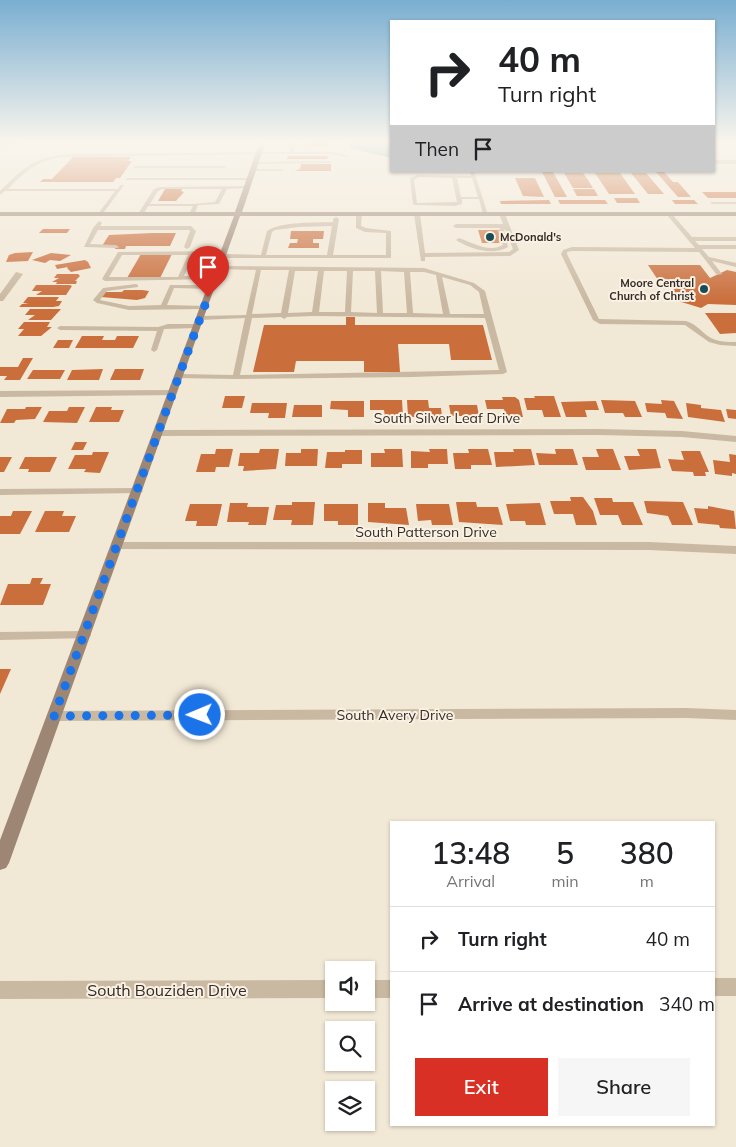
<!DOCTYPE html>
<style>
:root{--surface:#fff;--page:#f6f6f6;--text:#202124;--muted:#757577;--line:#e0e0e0;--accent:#d93025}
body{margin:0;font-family:Mulish,sans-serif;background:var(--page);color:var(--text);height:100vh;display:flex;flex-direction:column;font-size:19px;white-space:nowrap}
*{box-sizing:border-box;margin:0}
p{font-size:16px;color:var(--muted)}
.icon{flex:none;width:28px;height:28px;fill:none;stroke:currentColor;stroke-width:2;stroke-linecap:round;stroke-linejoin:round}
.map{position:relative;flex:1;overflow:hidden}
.sheet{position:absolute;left:390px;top:821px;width:325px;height:305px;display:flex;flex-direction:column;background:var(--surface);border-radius:0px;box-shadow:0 1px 4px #0004}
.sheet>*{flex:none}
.guide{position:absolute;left:390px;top:20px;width:325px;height:152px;border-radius:0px;box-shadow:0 1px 4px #0004;background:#fff;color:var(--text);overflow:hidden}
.controls{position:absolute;left:325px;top:961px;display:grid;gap:10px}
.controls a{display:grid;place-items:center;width:50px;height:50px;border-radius:0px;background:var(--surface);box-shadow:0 1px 4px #0004;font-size:25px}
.pin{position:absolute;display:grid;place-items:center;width:42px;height:42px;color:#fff;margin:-51px -21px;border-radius:50% 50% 50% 0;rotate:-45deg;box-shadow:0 0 5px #0007}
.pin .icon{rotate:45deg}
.me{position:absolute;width:55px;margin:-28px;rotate:269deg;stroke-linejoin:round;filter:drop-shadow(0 0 4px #0008)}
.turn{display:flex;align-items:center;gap:18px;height:105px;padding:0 25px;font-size:22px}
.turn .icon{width:65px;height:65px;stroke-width:2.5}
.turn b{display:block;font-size:35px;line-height:42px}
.then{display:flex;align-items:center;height:48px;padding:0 25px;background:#0003;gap:10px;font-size:19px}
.eta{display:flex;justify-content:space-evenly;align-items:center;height:85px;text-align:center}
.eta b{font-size:30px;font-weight:600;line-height:35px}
.action{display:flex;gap:10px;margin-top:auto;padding:10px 25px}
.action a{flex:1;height:58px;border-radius:0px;background:var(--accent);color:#fff;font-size:20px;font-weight:600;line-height:58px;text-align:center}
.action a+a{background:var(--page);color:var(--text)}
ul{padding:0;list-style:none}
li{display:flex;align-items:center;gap:15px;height:65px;padding:0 25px;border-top:1px solid var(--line)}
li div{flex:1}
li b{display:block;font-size:19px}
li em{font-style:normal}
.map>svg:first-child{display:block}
.water{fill:#75a6af}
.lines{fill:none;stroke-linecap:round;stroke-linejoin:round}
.stream{stroke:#75a6af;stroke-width:2.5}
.building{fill:#ca6e3c}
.service{fill:#cab9a2;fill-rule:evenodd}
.minor{fill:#cab9a2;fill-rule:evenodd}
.secondary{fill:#9d8774;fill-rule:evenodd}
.route{stroke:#1a73e8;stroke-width:9;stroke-dasharray:0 16.2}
.poi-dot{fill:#194c57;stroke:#f9f1e3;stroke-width:2}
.labels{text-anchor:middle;stroke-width:4;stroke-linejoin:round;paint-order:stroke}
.far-poi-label{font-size:11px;font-weight:bold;fill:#342b25;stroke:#f9f1e3;text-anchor:start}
.street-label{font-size:14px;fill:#342b25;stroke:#f9f1e3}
.near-street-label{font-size:16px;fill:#342b25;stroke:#f9f1e3}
</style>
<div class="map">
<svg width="736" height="1147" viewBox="0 0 736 1147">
<rect width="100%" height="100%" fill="#f2e8d6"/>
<path class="water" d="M350,141L391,142V158L349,148Z"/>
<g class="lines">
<path class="stream" d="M0,144L33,141"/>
</g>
<path class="building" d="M309,141H330L329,146H308Z
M288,156H328L327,159H287Z
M73,157H131L128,161H132L120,178H116L113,182H40L43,179H52Z
M301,164H331V171H294L300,169Z
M542,172H553L567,197H555Z
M656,172H664L673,182H678L691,197H678Z
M564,173H583L588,180H576H588L593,188H573Z
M595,173H620L635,194H609Z
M631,173H646L664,194H648Z
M515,178H535L544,197L523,196Z
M165,189H182L181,191L184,192L176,201H158Z
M573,189H594L598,196H577Z
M702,192H736V198H708Z
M614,198H637L640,203H617Z
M549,200L551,204H501L500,201Z
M558,200H605L608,204H560Z
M672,200H694L698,204H675Z
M43,229H70L67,233H39Z
M478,230H498L502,243H482Z
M291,231H324L323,239H313V243H319V248H288L290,243H297L298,239H290Z
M152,233H176L170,246H126L125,249H115L116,246H102L109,235Z
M33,252L28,261L6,262L9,255L15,253Z
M51,253L71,255L60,261L50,260L45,263L32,260Z
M141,254H172L160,278H127Z
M85,260L88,262L91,268L71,272L67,268L68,267L57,269L55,265Z
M648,265H700L710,278L727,270L736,272V305L708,304L701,308L675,300L677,298L666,280H658Z
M57,274H78L80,276L75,281H77L76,284H56L57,282H52L59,278H54Z
M36,285H70L72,286L66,295H36L42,291H32Z
M124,290H142L149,291L145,298L137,300L101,297L104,292H122Z
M28,297H59L56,301H62L59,306L53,307H19L22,304H29L23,303Z
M30,309H61L51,320H28L35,315H25Z
M705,313H736V333L720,334Z
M346,317H355V325H483L492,360H451L449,344H398L400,372H364V361H296L294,372H253L264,325H346Z
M24,322H50L47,327H52L41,336H18L24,329H18Z
M82,336H104L102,340H115L117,336H139L133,348H75Z
M58,340H73L69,348H53Z
M23,358H33L20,380H4L7,376H0V367H18Z
M103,369L99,380H67L72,370Z
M115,369H144L140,380H110Z
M33,370H65L60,379H27Z
M225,396H245L242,408H222Z
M534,396H554L561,417H544L542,410H527L524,398H535Z
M502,397H515L519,400L523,417H506L504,409H487L485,400H503Z
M370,400H402L403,417H385L384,410H370Z
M407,400H428L429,408H441L442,417H408Z
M601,400L635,401L642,417H625L623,413H605Z
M661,400L674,401L683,419L667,418L665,413L647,412L645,403L662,404Z
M331,401H364V417H348V410L330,409Z
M596,401L599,410H585L587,417H566L561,402Z
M252,403H287L285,418H268L269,413H250Z
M686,403L701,405V408L721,410L725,422L688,417Z
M294,405H322V417H292Z
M449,405H477L479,416H451Z
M26,407H42L35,419L16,420L14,423H0L7,409H25Z
M69,407H85L77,423L43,422L49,411H67Z
M96,407H112L111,410H124L119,422H89Z
M726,409L736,410V419L728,418Z
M75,442H87L83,450H71Z
M216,449H233L229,467H216L215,472H196L201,454H215Z
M260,449H279L276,469L243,471L244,466H238L240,453H259Z
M301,449H318L317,466H285L286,453H301Z
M384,449H402L403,467H371V453H385Z
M429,449H447L448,464H428V468H411V451L430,452Z
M468,449H488L492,465H471V469H455L453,453H469Z
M513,449H531L535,465L496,467L494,452H514Z
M555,449H573L578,465H539L536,453L556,454Z
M596,449H613L621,470H586L582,457H599Z
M637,449H656L661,468L629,470L624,456H640Z
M345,450H362V464H342V468H325L327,452H345Z
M681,451H700L709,472H705L706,476H694L693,472L672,471L668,459L684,460Z
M93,452H109L100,473L84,472L86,469H68L75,455H92Z
M729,454L736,455V474L732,473V476L715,474L713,460L730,462Z
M0,457H12L4,472H0Z
M25,457H57L50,472H28L29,469H19Z
M570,497H583L593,511L597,525H576L573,514H554L550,501H571Z
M594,498H612L613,502H633L643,525H622L618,515H600Z
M644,501L683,502L693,525H672L668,516L647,513Z
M292,502H315L313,525H291L292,520H273L276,505H292Z
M456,502H476L477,507H498L503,525L459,522Z
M230,503H248L247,507H269L266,525H248L249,522H227Z
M368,503H385V508H406L409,525L368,522Z
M540,503L546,525H526L525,521H510L506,504Z
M190,504H222L217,526H196L197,521H185Z
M324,504H358V525H338V521H324Z
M416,504H449L453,525H432L431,520L418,521Z
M708,506L734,511L736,529L720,528L719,525L698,523L694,508L708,509Z
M13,511H32L20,534H0V516H11Z
M45,511H64L62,516H76L69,532H35Z
M32,578H43L40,584H51L43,605H0L8,584H30Z
M0,669H11L0,694Z"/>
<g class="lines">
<path class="service" d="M293,141H297L293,152H332L350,156L348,157L332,154H261L61,157C36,161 26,171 8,189H118L120,185H124L101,216L98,214L115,191H5L0,195V191C27,164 36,156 76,154L289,152Z
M329,161L331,163L256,164L254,163L256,162Z
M135,166H225L227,167L225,168H133Z
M253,169H282L284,170L282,171H251Z
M470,171H474L488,215L483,214L479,199H462V204L455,206L415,205L413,204L410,178L418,175L471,176ZM419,177L452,178L457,202L417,203L414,180ZM457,178H472L478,197H461Z
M127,178H251L253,179L251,180H125Z
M248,186L250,188L227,189L219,204L198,205L194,215L189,214L193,206H148L143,215L138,214L154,189L160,187ZM162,189H222L215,202L194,204H150L158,191Z
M710,202H736V204H712Z
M359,212L362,214L361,226L366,228L391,231V258H223L220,256L221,255H194L184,276H215L217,277V279L105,281L102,279L118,252L224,251L227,253L226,254L261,255L267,231C282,221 315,223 333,222V219L336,217L339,219L333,255H386V233L365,232L356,228V214ZM332,226L327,255H266L272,232L275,230L298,227ZM122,255H188L178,277H109Z
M417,212L420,214L425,253L509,252L513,249L505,229L504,230L508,247C492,256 470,249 456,240L459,238C473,243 489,253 503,245L498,230L501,228H456L453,226L456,224H503L499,214L502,212L505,214L519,250L510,256L425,257V261H421L414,214Z
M667,213H671L692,237H736V241H695L699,245H736V249H702L709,257L736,263V267L712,261L722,274L717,275L699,252L572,251L567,252V254L599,319L686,321C697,324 702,333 711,338C718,342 728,342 736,342V346L720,345L709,342L685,325L600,324L593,320L561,254L563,250L572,247L695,248L667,215Z
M99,221L102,223L100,226H191L196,231L190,247L187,249L184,247L190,231L189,230H98L90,244L116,245L119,247L118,248L84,247L93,228Z
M218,266L424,268L474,283L485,291L507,372L503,374L412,377L236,379L176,378L175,376L179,374L233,375L245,318L200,320L197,318L200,316L246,315L256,270L216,269V267ZM261,270H289L281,313L252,314ZM295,271H318L312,312L288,313ZM324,271H347L345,312H319ZM353,271H375L377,313L351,312ZM381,271L404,272L407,313H383ZM410,272H424L436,275L443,314L413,313ZM442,277L470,285L479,292L484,314H450ZM313,316L485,318L499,370L240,375L252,318L281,317L284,319L287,317Z
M136,284L138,285V287L107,291L100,300L129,306L161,305L170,285H211L214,287L211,289L174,288L167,305L206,306V308L204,309L129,310L97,303L93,300L103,288Z
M168,324H197L200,326L197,328L164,329L157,350L154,352L151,350L157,331L60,330L57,328L60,326L158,327Z"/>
<path class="minor" d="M714,160H736V164H714Z
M16,272L23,274L3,301H0V294Z
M173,390L176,391V395L0,397V391Z
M600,429L682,431L736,436V442L682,437L600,435L158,436L153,433L158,430Z
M137,488L141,489L143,491L141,493L0,495V489Z
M116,542H649L736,546V554L649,550L112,549L110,546Z
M84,631L89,632L91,635L89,638L0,640V632Z
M686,708L736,710V720L686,718L54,721L49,720L47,716L49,712L54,711Z
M714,978H736V996H714Z
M334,980V998L0,999V981Z
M366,980H391V998H366Z"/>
<path class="secondary" d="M260,141H266L242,212H736V216H240L9,863L6,868L0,870V840L234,216H0V212H235Z"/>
</g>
<linearGradient id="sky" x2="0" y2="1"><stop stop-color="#7aaed1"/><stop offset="0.47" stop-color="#f9f5ed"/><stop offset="1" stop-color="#f9f5ed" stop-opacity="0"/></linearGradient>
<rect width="736" height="302" fill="url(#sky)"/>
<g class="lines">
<path class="route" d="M200,715L54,716L208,297"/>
</g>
<g class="poi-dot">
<circle cx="490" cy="237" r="5"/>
<circle cx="704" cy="289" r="5"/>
</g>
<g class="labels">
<g class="far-poi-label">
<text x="500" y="241">McDonald's</text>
<text x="694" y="287" text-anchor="end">Moore Central<tspan x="694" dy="13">Church of Christ</tspan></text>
</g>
<g class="street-label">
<text x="447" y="423">South Silver Leaf Drive</text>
<text x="426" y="537">South Patterson Drive</text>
<text x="395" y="720">South Avery Drive</text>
</g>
<g class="near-street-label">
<text x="167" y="996">South Bouziden Drive</text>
</g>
</g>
</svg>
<div class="controls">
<a><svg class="icon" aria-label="sound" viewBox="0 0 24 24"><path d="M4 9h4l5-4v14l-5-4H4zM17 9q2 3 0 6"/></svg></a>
<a><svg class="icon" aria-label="search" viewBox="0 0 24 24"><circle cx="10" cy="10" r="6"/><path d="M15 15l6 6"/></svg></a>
<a><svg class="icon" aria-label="layers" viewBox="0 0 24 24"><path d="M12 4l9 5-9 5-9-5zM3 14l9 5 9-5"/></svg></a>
</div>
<div class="pin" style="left:208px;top:297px;background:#d93025"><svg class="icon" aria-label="arrive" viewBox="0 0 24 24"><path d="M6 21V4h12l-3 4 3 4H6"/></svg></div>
<svg class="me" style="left:200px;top:715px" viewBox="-20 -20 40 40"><circle r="17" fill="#1a73e8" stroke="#fff" stroke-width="3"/><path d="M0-11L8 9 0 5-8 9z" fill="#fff"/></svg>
<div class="guide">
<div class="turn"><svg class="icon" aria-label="right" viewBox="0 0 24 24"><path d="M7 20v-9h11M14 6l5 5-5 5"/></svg><div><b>40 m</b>Turn right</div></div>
<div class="then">Then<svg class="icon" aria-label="arrive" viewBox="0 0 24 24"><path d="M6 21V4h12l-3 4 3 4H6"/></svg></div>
</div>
<section class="sheet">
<div class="eta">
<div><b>13:48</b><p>Arrival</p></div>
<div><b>5</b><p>min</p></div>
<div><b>380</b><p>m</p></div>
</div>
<ul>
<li><svg class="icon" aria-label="right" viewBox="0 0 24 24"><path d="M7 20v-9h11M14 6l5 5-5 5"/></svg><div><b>Turn right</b></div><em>40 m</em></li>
<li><svg class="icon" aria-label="arrive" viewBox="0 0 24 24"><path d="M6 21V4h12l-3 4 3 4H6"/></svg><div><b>Arrive at destination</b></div><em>340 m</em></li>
</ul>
<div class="action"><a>Exit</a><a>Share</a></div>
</section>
</div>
